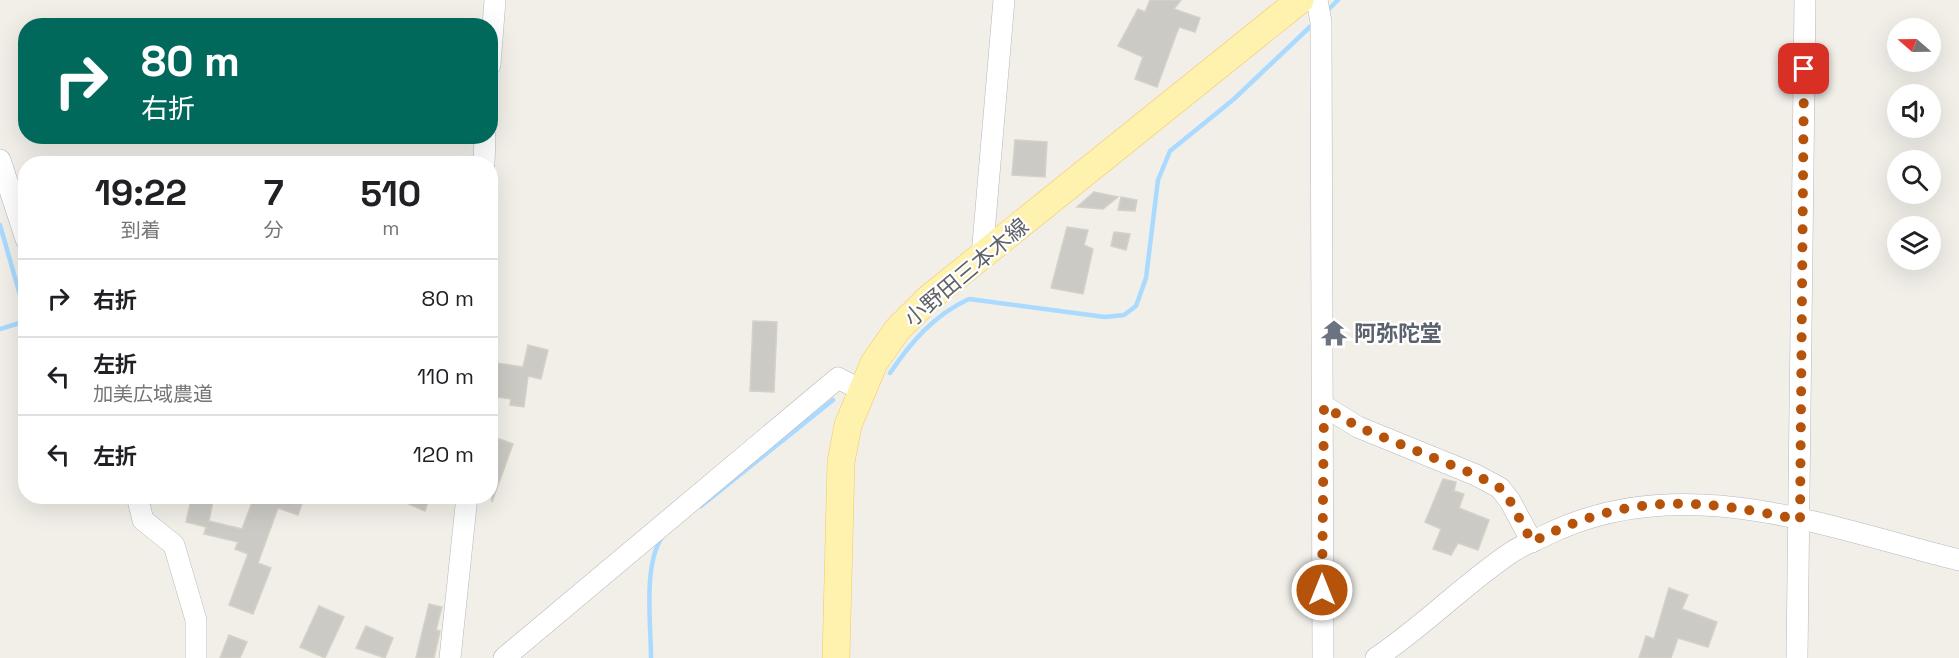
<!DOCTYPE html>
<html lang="ja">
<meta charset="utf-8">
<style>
:root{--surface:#fff;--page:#f2f2f2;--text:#202124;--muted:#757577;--line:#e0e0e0}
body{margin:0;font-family:"Space Grotesk","Noto Sans JP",sans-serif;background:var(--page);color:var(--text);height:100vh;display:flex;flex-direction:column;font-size:22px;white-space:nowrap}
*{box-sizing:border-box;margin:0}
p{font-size:20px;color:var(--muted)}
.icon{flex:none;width:33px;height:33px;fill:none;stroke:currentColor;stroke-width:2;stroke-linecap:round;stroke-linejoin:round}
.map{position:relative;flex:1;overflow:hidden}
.sheet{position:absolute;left:18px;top:156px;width:480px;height:348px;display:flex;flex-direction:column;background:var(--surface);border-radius:24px;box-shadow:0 6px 24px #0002}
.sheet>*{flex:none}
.top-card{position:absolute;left:18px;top:18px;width:480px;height:126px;border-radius:24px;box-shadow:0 6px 24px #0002;background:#00695c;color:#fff;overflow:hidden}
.needle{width:39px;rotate:290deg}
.buttons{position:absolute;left:1887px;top:18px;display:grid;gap:12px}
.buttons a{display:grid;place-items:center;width:54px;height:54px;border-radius:50%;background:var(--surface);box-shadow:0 6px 24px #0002;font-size:30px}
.pin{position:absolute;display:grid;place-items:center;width:51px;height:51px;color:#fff;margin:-26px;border-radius:12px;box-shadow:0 3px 9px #0006}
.me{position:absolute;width:66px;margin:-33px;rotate:0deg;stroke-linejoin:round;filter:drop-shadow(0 0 4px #0008)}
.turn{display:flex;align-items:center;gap:21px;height:126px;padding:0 24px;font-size:27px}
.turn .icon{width:78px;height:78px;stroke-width:2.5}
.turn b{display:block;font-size:42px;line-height:51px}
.eta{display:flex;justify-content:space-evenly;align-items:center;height:102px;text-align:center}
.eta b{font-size:36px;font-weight:800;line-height:42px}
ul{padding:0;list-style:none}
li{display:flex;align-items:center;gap:18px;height:78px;padding:0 24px;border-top:2px solid var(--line)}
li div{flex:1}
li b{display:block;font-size:22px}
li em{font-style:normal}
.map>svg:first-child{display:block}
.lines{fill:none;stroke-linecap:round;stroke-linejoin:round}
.stream{stroke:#aadaff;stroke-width:4.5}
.building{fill:#cccac5;stroke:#d6d1c6;stroke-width:1.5}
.minor-casing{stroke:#b5b8bc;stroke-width:22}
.major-casing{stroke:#f2c960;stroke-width:28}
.minor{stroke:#fff;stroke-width:21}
.major{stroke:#fff2af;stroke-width:27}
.route{stroke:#b45309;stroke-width:10;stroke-dasharray:0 18}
.labels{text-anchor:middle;stroke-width:4.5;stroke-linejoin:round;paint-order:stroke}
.street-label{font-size:22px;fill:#5f6368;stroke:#fff}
.worship-label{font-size:22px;font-weight:bold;fill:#5b616d;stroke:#fff;text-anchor:start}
</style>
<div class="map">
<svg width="1959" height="658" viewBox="0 0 1959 658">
<rect width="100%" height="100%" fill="#f1efe8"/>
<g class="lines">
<path class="stream" d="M1326,12L1338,0
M0,225L26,316
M0,329L26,321
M890,373C911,342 934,315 969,299L1105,317L1124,315L1136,306L1146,278L1158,180L1170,151L1234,99L1313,24
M701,506L833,400
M651,658C651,623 643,566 662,537"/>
</g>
<path class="building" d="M1150,0H1181L1174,9L1200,18L1195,32L1179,27L1157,87L1135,79L1143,57L1118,46L1138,9L1145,12Z
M1015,140L1047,142L1045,177L1012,175Z
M1094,192L1118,197L1103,209L1077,207Z
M1121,197L1137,200L1135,211L1118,210Z
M1067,227L1088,230L1084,245L1093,249L1083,294L1051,288Z
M1114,232L1130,234L1126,250L1111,246Z
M753,321L777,322L774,392L750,391Z
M528,345L548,350L541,379L528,376L524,407L510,405L511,399L490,396V362L523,367Z
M494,437L513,444L492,502L490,445Z
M1443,479L1456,482L1454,491L1464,494L1459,508L1489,520L1478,550L1458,543L1451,555L1433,549L1441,529L1425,522Z
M192,496H214L209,521L242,529L253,500L250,496H282L302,504L298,515L278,508L258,563L271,568L253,614L229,605L248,554L235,549L238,542L204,534L206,527L186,522Z
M390,496H430L425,511Z
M1669,588L1688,595L1682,609L1717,622L1708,647L1678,638L1671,658H1639L1646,636L1654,639Z
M429,604L442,607L436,630L440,631L434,658H416Z
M319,606L344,617L325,658L300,647Z
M366,626L393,638L385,658L356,648Z
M229,635L247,642L240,658H220Z"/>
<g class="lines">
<g class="minor-casing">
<path id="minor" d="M1317,0L1321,22L1323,658
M490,65L495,0
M0,160L26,239
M484,164L485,136
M982,256L1004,0
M1324,406L1358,427L1476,475L1500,488L1510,501L1532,542
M137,496L143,520L174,545L196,620V658
M450,658L467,496
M504,658L838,378L861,390
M1376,658C1424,626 1464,584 1512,552C1522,545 1534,541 1544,536C1679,468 1823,526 1959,560
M1797,658L1805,0"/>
</g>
<g class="major-casing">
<path id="major" d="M836,658L841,462L848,425L874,363L897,330L928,299L1300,0"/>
</g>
<use href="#minor" class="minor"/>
<use href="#major" class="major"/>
</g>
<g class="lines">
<path class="route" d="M1322,590L1324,406L1358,427L1476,475L1500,488L1510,501L1532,542C1630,492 1696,498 1800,520L1804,69"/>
</g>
<defs>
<g id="temple-bare" transform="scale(2.07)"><path d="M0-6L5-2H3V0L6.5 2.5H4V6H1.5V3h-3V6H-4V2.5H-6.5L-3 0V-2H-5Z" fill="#6b7280" stroke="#fff" stroke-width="2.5" paint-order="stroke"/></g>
</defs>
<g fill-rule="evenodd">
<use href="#temple-bare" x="1334" y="333"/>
</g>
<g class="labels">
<g class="street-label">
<text transform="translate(966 272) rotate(-40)" y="8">小野田三本木線</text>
</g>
<g class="worship-label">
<text x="1354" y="341">阿弥陀堂</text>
</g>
</g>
</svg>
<div class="buttons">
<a><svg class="needle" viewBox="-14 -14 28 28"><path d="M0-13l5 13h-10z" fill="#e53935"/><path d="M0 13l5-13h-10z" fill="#757577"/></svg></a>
<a><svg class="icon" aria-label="sound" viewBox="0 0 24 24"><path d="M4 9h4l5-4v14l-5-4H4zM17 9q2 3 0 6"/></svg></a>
<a><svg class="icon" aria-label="search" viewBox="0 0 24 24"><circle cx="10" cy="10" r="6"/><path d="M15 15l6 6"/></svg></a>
<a><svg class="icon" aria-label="layers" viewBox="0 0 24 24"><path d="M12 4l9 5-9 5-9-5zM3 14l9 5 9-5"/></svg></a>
</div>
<div class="pin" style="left:1804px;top:69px;background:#d93025"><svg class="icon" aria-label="arrive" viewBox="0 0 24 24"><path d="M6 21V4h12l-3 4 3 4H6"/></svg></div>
<svg class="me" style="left:1322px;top:590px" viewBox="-20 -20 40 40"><circle r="17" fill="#b45309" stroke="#fff" stroke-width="3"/><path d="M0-11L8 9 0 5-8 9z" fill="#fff"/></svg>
<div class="top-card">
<div class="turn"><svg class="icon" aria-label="right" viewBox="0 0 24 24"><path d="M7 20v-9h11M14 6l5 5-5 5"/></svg><div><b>80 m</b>右折</div></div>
</div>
<section class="sheet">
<div class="eta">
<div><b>19:22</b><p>到着</p></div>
<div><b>7</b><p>分</p></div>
<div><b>510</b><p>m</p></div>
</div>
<ul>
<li><svg class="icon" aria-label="right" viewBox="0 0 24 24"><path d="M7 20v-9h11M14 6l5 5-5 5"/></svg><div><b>右折</b></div><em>80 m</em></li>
<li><svg class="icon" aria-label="left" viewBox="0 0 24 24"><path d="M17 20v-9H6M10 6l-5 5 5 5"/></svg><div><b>左折</b><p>加美広域農道</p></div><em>110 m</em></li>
<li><svg class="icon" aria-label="left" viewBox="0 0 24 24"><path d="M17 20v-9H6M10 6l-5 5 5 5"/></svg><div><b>左折</b></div><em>120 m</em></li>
</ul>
</section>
</div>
